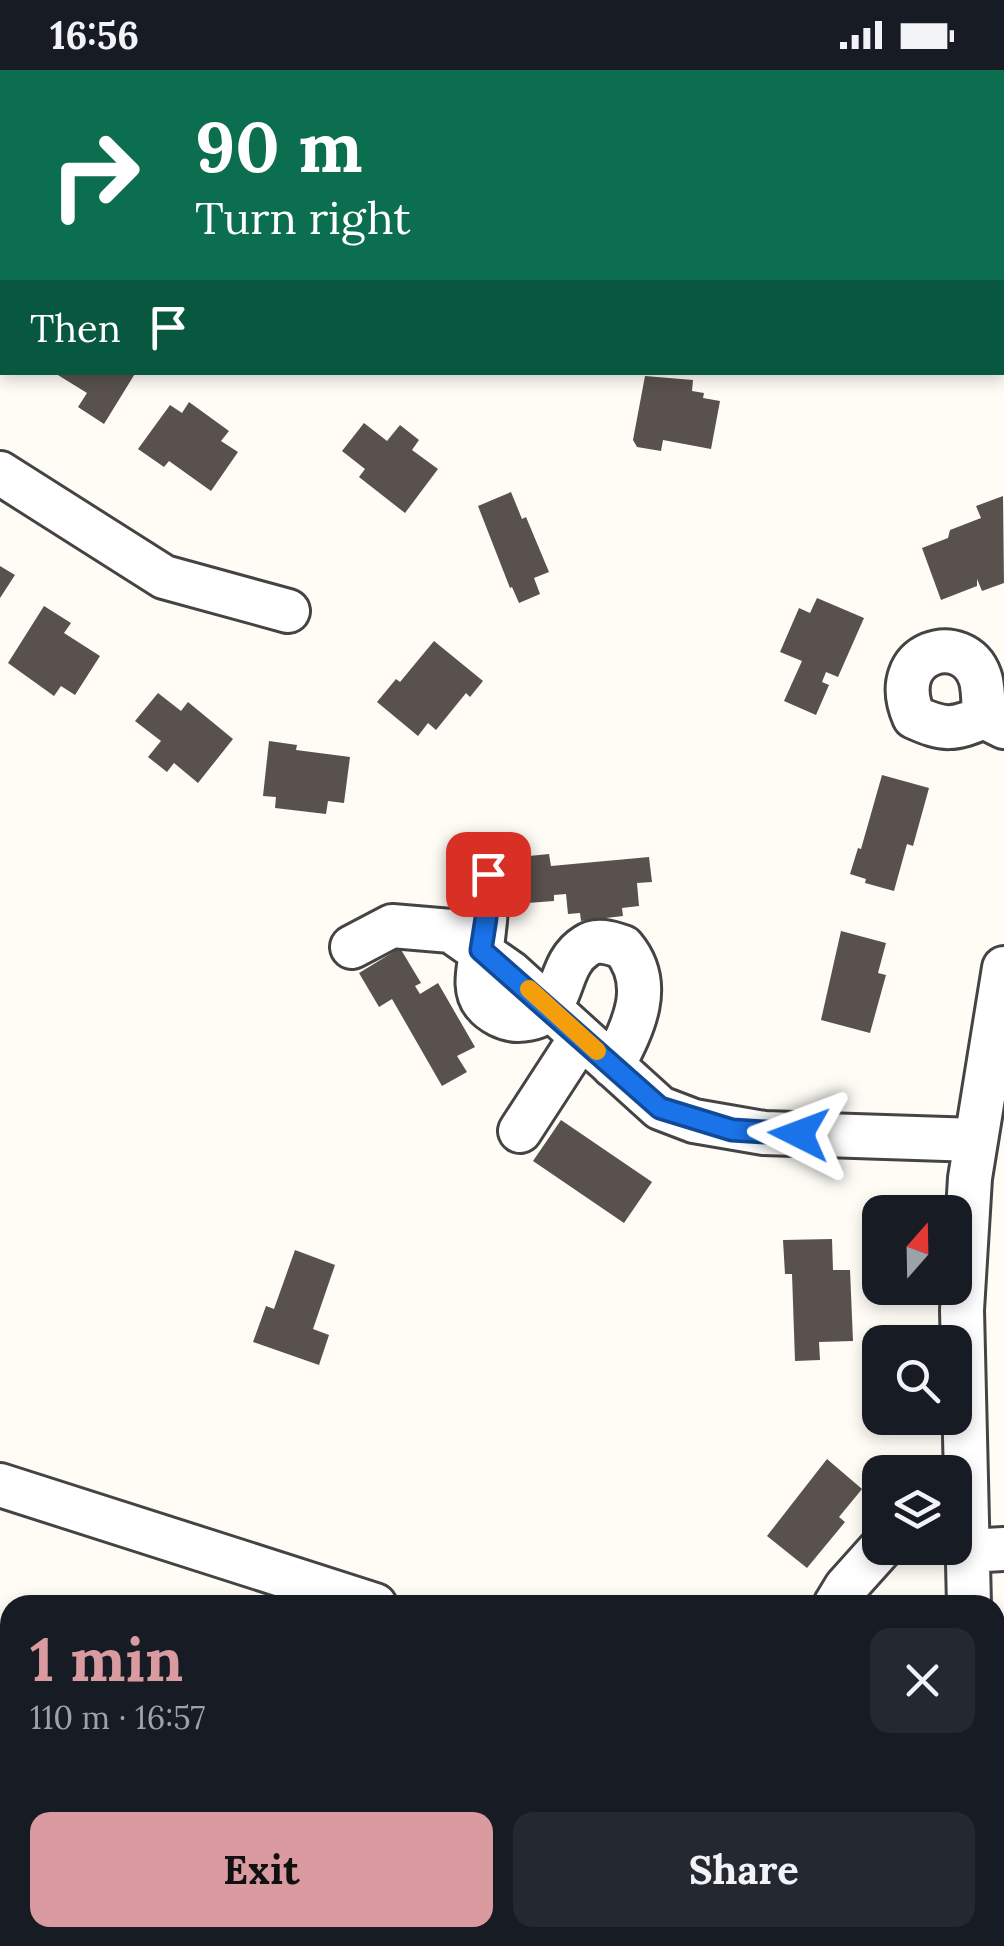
<!DOCTYPE html>
<meta charset="utf-8">
<style>
:root{--surface:#171b24;--page:#242831;--text:#f1f3f6;--muted:#9ea1a6;--accent:#d99aa0}
body{margin:0;font-family:Lora,serif;background:var(--page);color:var(--text);height:100vh;display:flex;flex-direction:column;font-size:38px;white-space:nowrap}
*{box-sizing:border-box;margin:0}
p{font-size:32px;color:var(--muted)}
.icon{flex:none;width:55px;height:55px;fill:none;stroke:currentColor;stroke-width:2;stroke-linecap:round;stroke-linejoin:round}
.map{position:relative;flex:1;overflow:hidden}
.drawer{position:absolute;left:0px;top:1525px;width:1005px;height:352px;display:flex;flex-direction:column;background:var(--surface);border-radius:30px 30px 0 0;box-shadow:0 5px 15px #0003}
.drawer>*{flex:none}
.hud{position:absolute;left:0px;top:0px;width:1005px;height:305px;box-shadow:0 5px 15px #0003;background:#0b6e4f;color:#fff;overflow:hidden}
.needle{width:65px;rotate:20deg}
.buttons{position:absolute;left:862px;top:1125px;display:grid;gap:20px}
.buttons a{display:grid;place-items:center;width:110px;height:110px;border-radius:20px;background:var(--surface);box-shadow:0 5px 15px #0003;font-size:50px}
.pin{position:absolute;display:grid;place-items:center;width:85px;height:85px;color:#fff;margin:-42px;border-radius:20px;box-shadow:0 5px 15px #0006}
.me{position:absolute;width:110px;margin:-55px;rotate:273deg;stroke-linejoin:round;filter:drop-shadow(0 0 8px #0008)}
.turn{display:flex;align-items:center;gap:35px;height:210px;padding:0 30px;font-size:45px}
.turn .icon{width:130px;height:130px;stroke-width:2.5}
.turn b{display:block;font-size:70px;line-height:85px}
.then{display:flex;align-items:center;height:95px;padding:0 30px;background:#0003;gap:20px;font-size:38px}
.round{display:grid;place-items:center;flex:none;width:105px;height:105px;border-radius:20px;background:var(--page)}
.head{display:flex;align-items:center;justify-content:space-between;height:170px;padding:0 30px}
h1{font-size:60px;font-weight:800;line-height:75px;color:var(--accent)}
.primary-button{display:flex;gap:20px;margin-top:auto;padding:20px 30px}
.primary-button a{flex:1;height:115px;border-radius:20px;background:var(--accent);color:#111;font-size:40px;font-weight:800;line-height:115px;text-align:center}
.primary-button a+a{background:var(--page);color:var(--text)}
.status{display:flex;justify-content:space-between;align-items:center;height:70px;padding:0 50px;background:var(--surface);direction:ltr}
.status svg{height:28px;fill:currentColor}
.map>svg:first-child{display:block}
.building{fill:#59514d}
.lines{fill:none;stroke-linecap:round;stroke-linejoin:round}
.minor-casing{stroke:#444;stroke-width:48}
.minor{stroke:#fff;stroke-width:42}
.route-casing{stroke:#114b97;stroke-width:25}
.route{stroke:#1a73e8;stroke-width:18}
.slow{stroke:#f59e0b;stroke-width:18}
</style>
<div class="status"><b>16:56</b><svg viewBox="0 0 49 12"><path d="M0 12V9h3v3zM5 12V6h3v6zM10 12V3h3v9zM15 12V0h3v12zM26 1h20v11H26zM47 4h2v5h-2z"/></svg></div>
<div class="map">
<svg width="1004" height="1876" viewBox="0 0 1004 1876">
<rect width="100%" height="100%" fill="#fefcf5"/>
<path class="building" d="M53,302H136L104,354L78,337L87,323Z
M645,306L693,310L692,321L704,323L703,328L720,331L711,379L663,370L661,381L637,377L633,370Z
M189,332L229,361L221,371L238,382L211,421L169,391L164,397L138,379L170,335L182,343Z
M364,353L387,371L400,355L419,370L412,380L438,399L405,443L359,407L365,399L342,381Z
M511,422L522,449L526,447L549,502L534,508L540,524L519,533L512,517L510,518L478,436Z
M1003,426L1004,513L982,521L977,509V516L941,530L922,478L948,468L950,460L981,448L976,436Z
M0,496L15,505L0,528Z
M817,528L864,548L838,607L826,602L822,612L829,615L816,645L784,631L802,591L780,582L799,538L810,543Z
M44,536L71,553L64,563L100,586L75,625L61,616L54,626L8,593Z
M434,571L483,611L470,627L466,623L436,660L428,653L418,666L377,632L396,609L400,612Z
M158,623L181,641L188,632L233,669L198,713L174,693L167,702L148,687L161,671L135,651Z
M269,671L297,675L296,680L350,687L344,733L328,731L326,744L275,738L276,727L263,726Z
M882,705L929,718L913,776L907,774L894,821L865,813L866,809L850,804L858,778L861,779Z
M549,784L551,796L649,787L652,812L637,813L639,836L622,838L623,846L581,851L580,843L568,844L566,824L554,825V831L514,834L509,788Z
M841,861L886,873L878,903L886,905L870,963L821,950Z
M400,878L421,913L415,916L420,924L438,913L475,977L457,986L467,1002L442,1016L392,929L379,937L359,903Z
M561,1050L652,1112L624,1153L533,1091Z
M832,1169L833,1200H850L853,1271L819,1272L820,1290L795,1291L792,1204H785L783,1170Z
M295,1180L335,1195L313,1259L329,1265L319,1295L253,1272L266,1236L274,1239Z
M827,1389L862,1419L839,1447L845,1452L807,1498L767,1466Z
M780,1868H823L820,1876H789Z"/>
<g class="lines">
<g class="minor-casing">
<path id="minor" d="M720,0L723,2
M99,2L101,0
M0,177L2,172
M0,403L164,507L288,541
M984,647C983,635 984,618 980,607C964,560 885,580 914,647C945,661 953,660 984,647L1004,657
M488,804C487,833 485,860 480,889C478,903 474,921 484,933C492,943 506,950 518,950C570,949 552,897 586,876C597,868 611,873 623,877C655,915 633,957 613,996
M352,877L392,856L451,861L511,903L660,1038L694,1051L764,1063L976,1070
M520,1061L581,967
M0,1415L375,1535
M967,1481L1004,1479
M835,1535L846,1517L881,1478
M969,1535L962,1240L970,1108L1004,898
M995,1625L1004,1624
M995,1772L1004,1771
M990,1868L991,1876
M867,1876L873,1868"/>
</g>
<use href="#minor" class="minor"/>
</g>
<g class="lines">
<g class="route-casing">
<path id="route" d="M488,804L486,848L481,880L660,1038L732,1060L799,1064"/>
</g>
<use href="#route" class="route"/>
<path class="slow" d="M529,919L597,981"/>
</g>
</svg>
<div class="buttons">
<a><svg class="needle" viewBox="-14 -14 28 28"><path d="M0-13l5 13h-10z" fill="#e53935"/><path d="M0 13l5-13h-10z" fill="#9ea1a6"/></svg></a>
<a><svg class="icon" aria-label="search" viewBox="0 0 24 24"><circle cx="10" cy="10" r="6"/><path d="M15 15l6 6"/></svg></a>
<a><svg class="icon" aria-label="layers" viewBox="0 0 24 24"><path d="M12 4l9 5-9 5-9-5zM3 14l9 5 9-5"/></svg></a>
</div>
<div class="pin" style="left:488px;top:804px;background:#d93025"><svg class="icon" aria-label="arrive" viewBox="0 0 24 24"><path d="M6 21V4h12l-3 4 3 4H6"/></svg></div>
<svg class="me" style="left:799px;top:1064px" viewBox="-20 -20 40 40"><path d="M0-17L14 15 0 8-14 15z" fill="#1a73e8" stroke="#fff" stroke-width="4"/></svg>
<div class="hud">
<div class="turn"><svg class="icon" aria-label="right" viewBox="0 0 24 24"><path d="M7 20v-9h11M14 6l5 5-5 5"/></svg><div><b>90 m</b>Turn right</div></div>
<div class="then">Then<svg class="icon" aria-label="arrive" viewBox="0 0 24 24"><path d="M6 21V4h12l-3 4 3 4H6"/></svg></div>
</div>
<section class="drawer">
<div class="head"><div><h1>1 min</h1><p>110 m · 16:57</p></div><a class="round"><svg class="icon" aria-label="close" viewBox="0 0 24 24"><path d="M6 6l12 12M18 6L6 18"/></svg></a></div>
<div class="primary-button"><a>Exit</a><a>Share</a></div>
</section>
</div>
